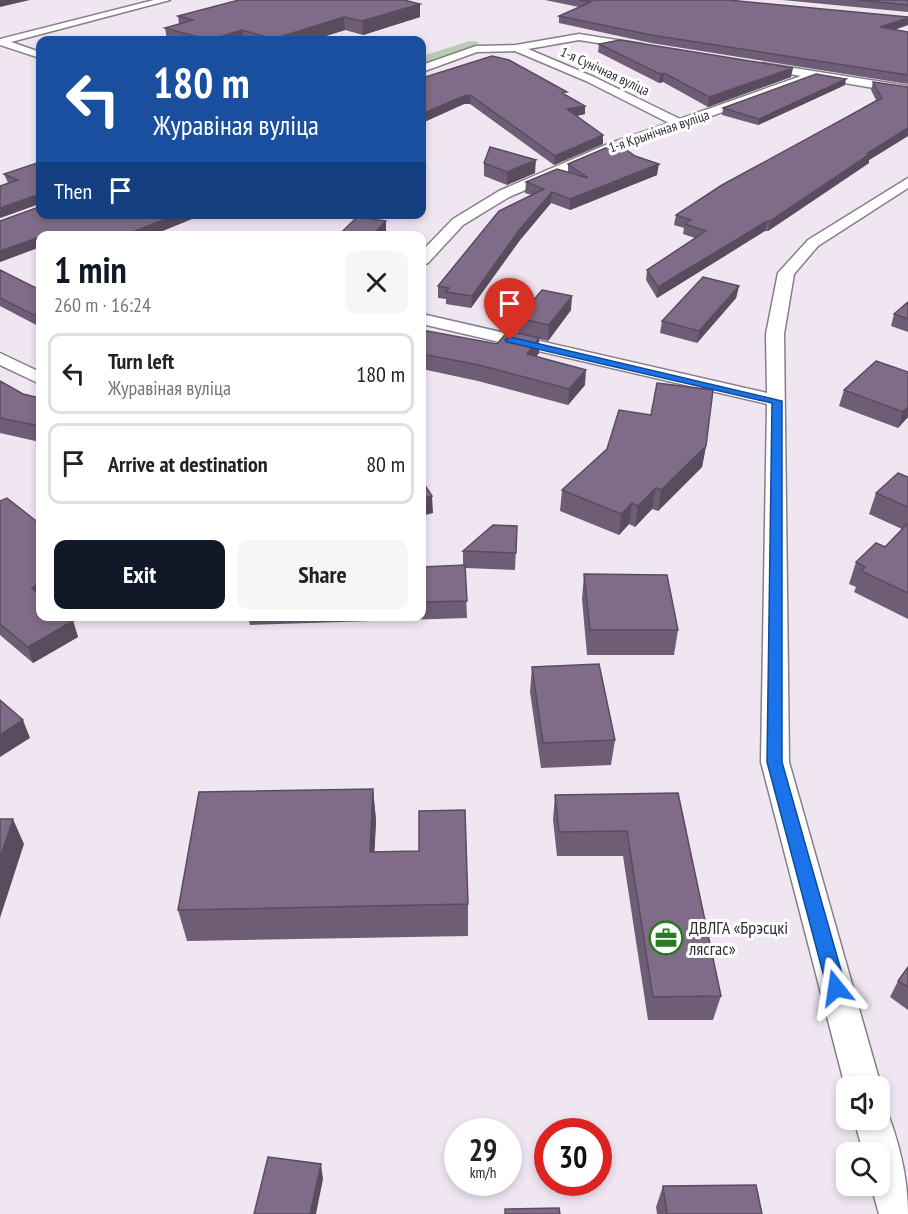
<!DOCTYPE html>
<meta charset="utf-8">
<style>
:root{--surface:#fff;--page:#f6f6f6;--text:#222;--muted:#767676;--line:#e0e0e0;--accent:#111827}
body{margin:0;font-family:"PT Sans Narrow",sans-serif;background:var(--page);color:var(--text);height:100vh;display:flex;flex-direction:column;font-size:22px;white-space:nowrap}
*{box-sizing:border-box;margin:0}
p{font-size:20px;color:var(--muted)}
.icon{flex:none;width:33px;height:33px;fill:none;stroke:currentColor;stroke-width:2;stroke-linecap:round;stroke-linejoin:round}
.map{position:relative;flex:1;overflow:hidden}
.sheet{position:absolute;left:36px;top:231px;width:390px;height:390px;display:flex;flex-direction:column;background:var(--surface);border-radius:12px;box-shadow:0 3px 9px #0003}
.sheet>*{flex:none}
.top-card{position:absolute;left:36px;top:36px;width:390px;height:183px;border-radius:12px;box-shadow:0 3px 9px #0003;background:#1a4fa0;color:#fff;overflow:hidden}
.controls{position:absolute;left:836px;top:1076px;display:grid;gap:12px}
.controls a{display:grid;place-items:center;width:54px;height:54px;border-radius:12px;background:var(--surface);box-shadow:0 3px 9px #0003;font-size:30px}
.speed{position:absolute;left:444px;top:1118px;display:flex;gap:12px;font-size:30px;font-weight:700;text-align:center}
.speed>*{display:grid;place-content:center;width:78px;height:78px;border-radius:50%;background:var(--surface);box-shadow:0 3px 9px #0003;line-height:1}
.speed small{font-size:15px;font-weight:400}
.speed .limit{border:9px solid #d22;background:#fff;color:#111}
.pin{position:absolute;display:grid;place-items:center;width:51px;height:51px;color:#fff;margin:-62px -26px;border-radius:50% 50% 50% 0;rotate:-45deg;box-shadow:0 0 6px #0007}
.pin .icon{rotate:45deg}
.me{position:absolute;width:66px;margin:-33px;rotate:345deg;stroke-linejoin:round;filter:drop-shadow(0 0 4px #0008)}
.turn{display:flex;align-items:center;gap:21px;height:126px;padding:0 18px;font-size:27px}
.turn .icon{width:78px;height:78px;stroke-width:2.5}
.turn b{display:block;font-size:42px;line-height:51px}
.then{display:flex;align-items:center;height:57px;padding:0 18px;background:#0003;gap:12px;font-size:22px}
.round{display:grid;place-items:center;flex:none;width:63px;height:63px;border-radius:12px;background:var(--page)}
.headline{display:flex;align-items:center;justify-content:space-between;height:102px;padding:0 18px}
h1{font-size:36px;font-weight:600;line-height:45px;color:var(--accent)}
.button{display:flex;gap:12px;margin-top:auto;padding:12px 18px}
.button a{flex:1;height:69px;border-radius:12px;background:var(--accent);color:#fff;font-size:24px;font-weight:600;line-height:69px;text-align:center}
.button a+a{background:var(--page);color:var(--text)}
ul{padding:0;list-style:none}
li{display:flex;align-items:center;gap:18px;height:81px;margin:0 12px 9px;padding:0 6px;border:3px solid var(--line);border-radius:12px}
li div{flex:1}
li b{display:block;font-size:22px}
li em{font-style:normal}
.map>svg:first-child{display:block}
.green{fill:#b7ceb3}
.lines{fill:none;stroke-linecap:round;stroke-linejoin:round}
.street-casing{stroke:#867f89;stroke-width:3}
.street{fill:#fff;fill-rule:evenodd}
.wall{fill:#6e5d75}
.shaded-wall{fill:#5a4c5f}
.building{fill:#806c88;stroke:#5a4c5f;stroke-width:1.5}
.route{fill:#1a73e8;stroke:#114b97;stroke-width:1.5}
.labels{text-anchor:middle;stroke-width:6;stroke-linejoin:round;paint-order:stroke}
.far-street-label{font-size:14px;fill:#312e33;stroke:#fff}
.near-poi-label{font-size:18px;fill:#312e33;stroke:#fff;text-anchor:start}
</style>
<div class="map">
<svg width="908" height="1214" viewBox="0 0 908 1214">
<rect width="100%" height="100%" fill="#efe6f2"/>
<path class="green" d="M470,41L480,42L466,51L422,65V56Z"/>
<g class="lines">
<g class="street-casing">
<path id="street" d="M154,0H170L11,42L40,52V58L0,45V39Z
M579,34L642,44L647,47L642,50L579,40L528,49L594,77L680,119L801,76L758,68L756,66L762,63L908,86V94L816,78L618,150L509,197L463,225L428,263L422,265V251L453,219L499,191L608,144L669,123L586,81L515,51L477,52L422,72V65L476,46L516,45Z
M908,178V188L818,246L794,274L784,334L789,762L881,1086L879,1090V1086H845L761,762L767,404L422,324V314L767,393L766,334L778,273L808,240Z
M0,353L40,372V384L0,365Z
M879,1104L885,1106C899,1141 908,1177 908,1214H879L871,1185H879V1152H863L854,1119H879Z"/>
</g>
<use href="#street" class="street"/>
</g>
<path class="wall" d="M545,0H728L908,17V25L894,30L908,32V84L651,43L559,23V16L579,7Z
M782,0H908V12Z
M420,4V17L363,35L345,30L313,40H167L165,28L179,24L178,16Z
M599,44L791,77L708,107L663,82L659,83L598,52Z
M422,78L566,96L585,106V114L576,116L603,135V144L554,165L470,104H464L422,123Z
M873,82L908,87V136L869,160V163L768,231H765L657,298L646,280L647,270L695,238L683,234L684,228L674,225L676,215L876,100L871,90Z
M845,85L758,125L722,115L723,108Z
M484,163L535,173L507,185L484,176Z
M568,164L657,175L570,210L551,203L520,240L471,308L446,304V299L438,298V286L532,195L525,193L526,182L568,172Z
M4,174L204,214L150,236H40V247L0,262L39,207V204L0,218V186L8,183Z
M0,270L40,290V327L0,306Z
M739,286L736,298L697,343L660,333L662,321Z
M908,302V332L891,326L894,314Z
M571,310L548,341L539,339V353L536,356L585,385L568,405L478,381L422,369V330L497,344L518,333V318Z
M876,361L908,417L898,428L839,406L844,390Z
M0,381L23,394L40,398V442L0,433Z
M706,446L702,467L658,511L652,509L635,527L629,524L619,535L560,511L562,490Z
M908,477V619L854,592L856,587L849,584L856,562L885,547L902,529L869,514L876,493Z
M0,501L40,616L73,621L78,637L33,663L0,635Z
M517,526L515,570L465,568L467,618L250,625L248,616H422V567L463,565V551Z
M584,574L678,630L674,655H587L582,599Z
M532,667L615,740L611,765L541,768L530,692Z
M373,789L376,821L374,852L468,904V936L187,941L178,910Z
M678,793L721,996L713,1020H648L623,856H557L553,820L555,795Z
M908,967V1010L890,997L898,981Z
M663,1186L762,1214H657L656,1207Z"/>
<path class="shaded-wall" d="M0,0H30L0,7Z
M420,4V17L363,35L362,21Z
M344,17L345,30L313,40H273V39Z
M908,18V25L879,35L880,27Z
M242,30L244,40H209Z
M793,68L791,77L708,107L709,97Z
M664,73L663,82L659,83L660,74Z
M846,79L845,85L758,125L759,119Z
M470,95V104H464L422,123V114L464,96Z
M585,106V114L567,118V109Z
M908,128V136L869,160V163L768,231L770,221L868,153Z
M603,135V144L554,165L555,156Z
M536,160L535,173L507,185V172Z
M659,164L657,175L570,210V199Z
M552,192L551,203L520,240L471,308L472,296L520,229Z
M37,195L39,204L0,218V208Z
M178,214H204L150,236H123Z
M386,221V232L384,236H372Z
M767,221L765,231L657,298L658,287Z
M40,236V247L0,262V251Z
M739,286L736,298L697,343L699,331Z
M572,296L571,310L548,341L549,325Z
M539,338V353L526,370L527,354Z
M586,370L585,385L568,405L569,389Z
M908,407V417L898,428L903,412Z
M706,446L702,467L658,511L661,490Z
M656,488L652,509L635,527L638,506Z
M432,496L433,513L422,516V499Z
M632,503L629,524L619,535L621,514Z
M40,583V602L32,588Z
M73,621L78,637L33,663L28,647Z
M23,720L30,738L0,757V735Z
M373,789L376,821L373,884L370,852Z
M13,819L24,844L0,918V858Z
M321,1164L323,1179L316,1214H310Z"/>
<path class="building" d="M239,0H404L420,4L362,21L344,17L273,39L242,30L209,40L165,28L193,20L178,16Z
M580,0H728L908,17V18L880,27L908,32V75L651,35L559,16L591,2Z
M858,0H908V5Z
M620,40L793,68L709,97L664,73L660,74L599,44Z
M492,56L509,60L567,92L562,93L585,106L567,109L603,135L555,156L470,95L464,96L422,114V78Z
M816,74L846,79L759,119L723,108Z
M873,82L908,87V128L868,153H871L770,221H767L658,287L647,270L706,231L685,224L691,220L676,215L722,185L882,98Z
M617,143L635,156L659,164L570,199L552,192L520,229L472,296L446,292L449,288L438,286L499,211L544,189L526,182L557,169L588,178L568,164Z
M490,147L536,160L507,172L484,163Z
M40,162V214H178L123,236H40V237L0,251V221L39,207L40,196L37,195L0,208V186L18,180L4,174Z
M357,217L386,221L372,236H338Z
M0,270L40,290V318L0,298Z
M703,277L739,286L699,331L662,321Z
M542,290L572,296L549,325L518,318Z
M908,302V319L894,314Z
M422,330L497,344L508,331L539,338L527,354L586,370L569,389L479,365L422,354Z
M876,361L908,372V407L903,412L844,390Z
M0,381L23,394L40,398V426L0,418Z
M657,383L713,390L706,446L661,490L656,488L638,506L632,503L621,514L562,490L607,449L619,410L651,415Z
M898,473L908,477V507L876,493Z
M422,481L432,496L422,499Z
M7,498L40,524V583L32,588L40,595V616H68L73,621L28,647L0,624V501Z
M908,523V593L861,571L865,567L856,562L876,543L885,547Z
M493,525L517,526L516,553L463,551Z
M465,565L467,601L422,602V567Z
M584,574L667,575L678,630H590Z
M599,664L615,740L543,743L532,667Z
M0,700L23,720L0,735Z
M373,789L370,852L419,851V811L465,810L468,904L178,910L199,792Z
M678,793L721,996L653,997L627,831L559,832L555,795Z
M0,819H13L0,858Z
M908,967V987L898,981Z
M268,1157L321,1164L310,1214H254Z
M756,1185L762,1214H667L663,1186Z
M559,1208L560,1214H505V1209Z"/>
<path class="route" d="M510,337L782,401V762L846,988L843,995L836,997L829,995L827,988L767,762L772,403L507,342L505,340Z"/>
<defs>
<g id="office-ring" transform="scale(1.725)"><circle r="9.5" fill="#fff" stroke="#2c7a23" stroke-width="1.5"/><path d="M-6-3h4V-5.5h4V-3h4V5H-6ZM-1-4.5V-3h2v-1.5ZM-6 0V1H6V0Z" fill="#2c7a23"/></g>
</defs>
<g fill-rule="evenodd">
<use href="#office-ring" x="666" y="938"/>
</g>
<g class="labels">
<g class="far-street-label">
<text transform="translate(605 71) rotate(25)" y="5">1-я Сунічная вуліца</text>
<text transform="translate(659 131) rotate(-19)" y="5">1-я Крынічная вуліца</text>
</g>
<g class="near-poi-label">
<text x="689" y="934">ДВЛГА «Брэсцкі<tspan x="689" dy="21">лясгас»</tspan></text>
</g>
</g>
</svg>
<div class="controls">
<a><svg class="icon" aria-label="sound" viewBox="0 0 24 24"><path d="M4 9h4l5-4v14l-5-4H4zM17 9q2 3 0 6"/></svg></a>
<a><svg class="icon" aria-label="search" viewBox="0 0 24 24"><circle cx="10" cy="10" r="6"/><path d="M15 15l6 6"/></svg></a>
</div>
<div class="speed"><div>29<small>km/h</small></div><div class="limit">30</div></div>
<div class="pin" style="left:510px;top:340px;background:#d93025"><svg class="icon" aria-label="arrive" viewBox="0 0 24 24"><path d="M6 21V4h12l-3 4 3 4H6"/></svg></div>
<svg class="me" style="left:836px;top:988px" viewBox="-20 -20 40 40"><path d="M0-17L14 15 0 8-14 15z" fill="#1a73e8" stroke="#fff" stroke-width="4"/></svg>
<div class="top-card">
<div class="turn"><svg class="icon" aria-label="left" viewBox="0 0 24 24"><path d="M17 20v-9H6M10 6l-5 5 5 5"/></svg><div><b>180 m</b>Журавіная вуліца</div></div>
<div class="then">Then<svg class="icon" aria-label="arrive" viewBox="0 0 24 24"><path d="M6 21V4h12l-3 4 3 4H6"/></svg></div>
</div>
<section class="sheet">
<div class="headline"><div><h1>1 min</h1><p>260 m · 16:24</p></div><a class="round"><svg class="icon" aria-label="close" viewBox="0 0 24 24"><path d="M6 6l12 12M18 6L6 18"/></svg></a></div>
<ul>
<li><svg class="icon" aria-label="left" viewBox="0 0 24 24"><path d="M17 20v-9H6M10 6l-5 5 5 5"/></svg><div><b>Turn left</b><p>Журавіная вуліца</p></div><em>180 m</em></li>
<li><svg class="icon" aria-label="arrive" viewBox="0 0 24 24"><path d="M6 21V4h12l-3 4 3 4H6"/></svg><div><b>Arrive at destination</b></div><em>80 m</em></li>
</ul>
<div class="button"><a>Exit</a><a>Share</a></div>
</section>
</div>
